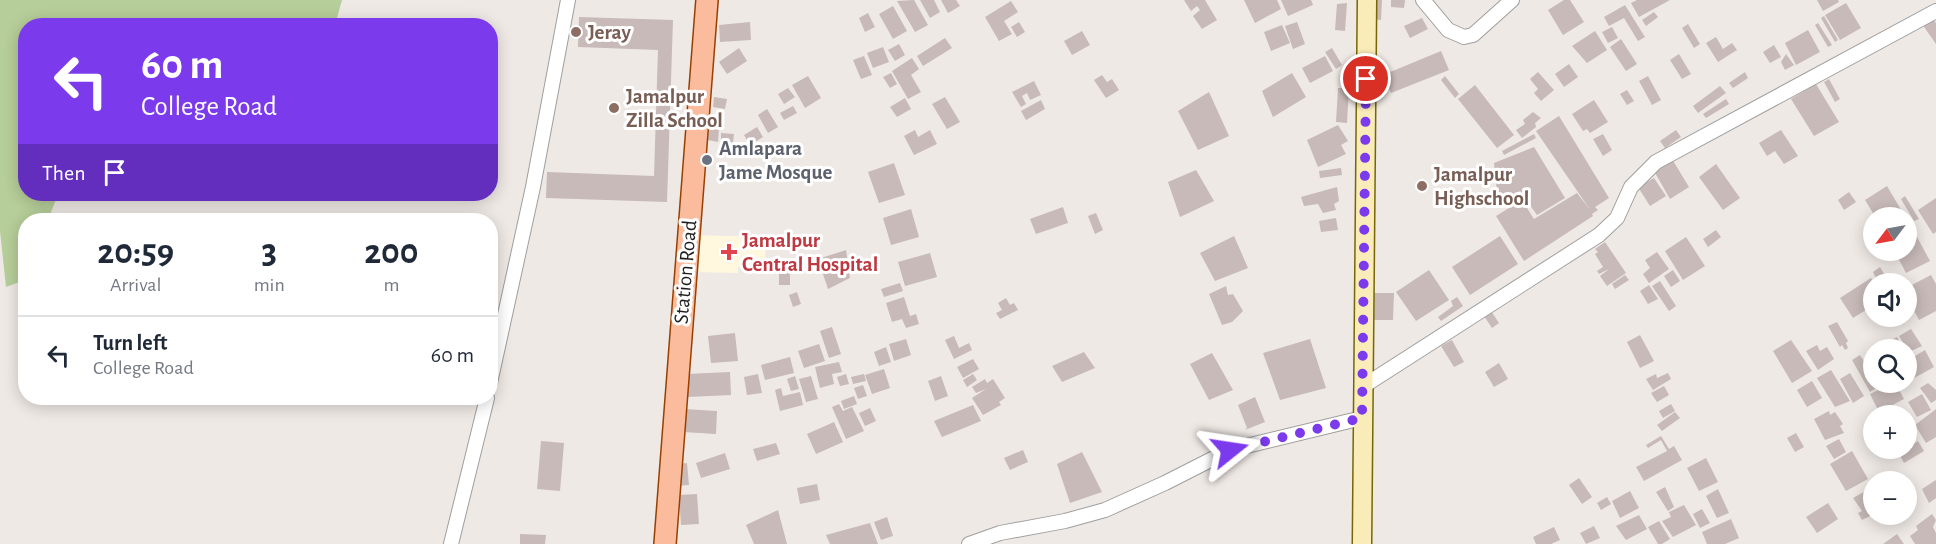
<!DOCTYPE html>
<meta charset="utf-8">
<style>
:root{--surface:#fff;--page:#f6f6f7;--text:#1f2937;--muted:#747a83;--line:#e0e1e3}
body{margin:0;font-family:"Alegreya Sans",sans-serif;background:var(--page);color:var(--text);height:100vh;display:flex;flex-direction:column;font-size:22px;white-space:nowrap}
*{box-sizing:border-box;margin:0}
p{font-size:20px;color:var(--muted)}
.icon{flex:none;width:33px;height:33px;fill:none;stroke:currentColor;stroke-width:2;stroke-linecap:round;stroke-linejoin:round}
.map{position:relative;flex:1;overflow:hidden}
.side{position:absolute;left:18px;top:213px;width:480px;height:192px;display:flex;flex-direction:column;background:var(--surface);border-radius:24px;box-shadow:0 3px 15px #0003}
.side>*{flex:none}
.guide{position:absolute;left:18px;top:18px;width:480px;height:183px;border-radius:24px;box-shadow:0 3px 15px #0003;background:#7c3aed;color:#fff;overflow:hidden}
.needle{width:39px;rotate:238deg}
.fabs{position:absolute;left:1863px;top:207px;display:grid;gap:12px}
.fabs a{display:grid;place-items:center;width:54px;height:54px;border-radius:50%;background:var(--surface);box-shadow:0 3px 15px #0003;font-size:30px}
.pin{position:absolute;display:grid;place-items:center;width:51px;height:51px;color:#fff;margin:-26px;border:3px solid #fff;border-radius:50%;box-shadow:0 2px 6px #0007}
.me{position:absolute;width:66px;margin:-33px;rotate:75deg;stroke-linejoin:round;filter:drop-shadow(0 0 4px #0008)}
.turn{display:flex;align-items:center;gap:21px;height:126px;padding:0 24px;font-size:27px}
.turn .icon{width:78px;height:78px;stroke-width:2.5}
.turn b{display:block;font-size:42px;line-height:51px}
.then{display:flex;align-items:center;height:57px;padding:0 24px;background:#0003;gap:12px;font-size:22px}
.eta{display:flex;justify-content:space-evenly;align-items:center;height:102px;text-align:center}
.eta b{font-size:36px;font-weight:700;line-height:42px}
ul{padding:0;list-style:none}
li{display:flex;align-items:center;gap:18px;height:78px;padding:0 24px;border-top:2px solid var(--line)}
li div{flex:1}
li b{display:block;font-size:22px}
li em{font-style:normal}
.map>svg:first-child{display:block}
.education{fill:#fff7de}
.forest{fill:#b6ce99}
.building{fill:#c7bab8}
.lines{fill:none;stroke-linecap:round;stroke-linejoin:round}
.minor-casing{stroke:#9f9f9f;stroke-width:16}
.secondary-casing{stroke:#766605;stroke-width:21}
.primary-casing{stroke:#984001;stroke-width:24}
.minor{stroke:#fff;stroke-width:14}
.secondary{stroke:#f9ecb9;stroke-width:18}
.primary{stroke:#fbbb9d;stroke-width:21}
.route{stroke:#7c3aed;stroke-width:10;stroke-dasharray:0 18}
.education-dot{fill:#8d6e63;stroke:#fff;stroke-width:2}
.worship-dot{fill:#6b7280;stroke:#fff;stroke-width:2}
.health-dot{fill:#e0444e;stroke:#fff;stroke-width:2}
.labels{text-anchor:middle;stroke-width:6;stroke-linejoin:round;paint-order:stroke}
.education-label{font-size:21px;font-weight:bold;fill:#785e54;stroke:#fff;text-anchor:start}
.worship-label{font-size:21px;font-weight:bold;fill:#5b616d;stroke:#fff;text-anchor:start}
.health-label{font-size:21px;font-weight:bold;fill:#be3a42;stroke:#fff;text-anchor:start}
.street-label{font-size:21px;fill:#1e1e1e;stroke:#fff}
</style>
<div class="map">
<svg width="1936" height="544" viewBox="0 0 1936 544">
<rect width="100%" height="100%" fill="#efe9e5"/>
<path class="education" d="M692,235L766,237L765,267H738V273L691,272Z"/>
<path class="forest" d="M0,0H342L335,25L196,26L123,20L120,25L26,26V194H58L48,220H26L25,280L6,287L0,231Z"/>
<path class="building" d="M914,0L928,25L915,32L897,1Z
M920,0H934L940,12L930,18Z
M941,0H956L960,6L948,13Z
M1184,0H1205L1217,20L1202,29L1193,16L1200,10L1197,6L1191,11Z
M1244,0H1277L1281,9L1255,23Z
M1281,0H1311L1313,5L1288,16Z
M1374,0H1382L1381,20L1372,19Z
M1391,0H1405L1404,8L1391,7Z
M1564,0H1570L1584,22L1563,35L1548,10Z
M1637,0H1670L1639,17L1631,3Z
M1817,0H1838L1839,2L1823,11Z
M1011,1L1018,12L1004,21L1012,34L999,41L985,17Z
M1347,3L1345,31L1335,30L1337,4Z
M1846,3L1861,28L1840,40L1825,15Z
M1625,5L1645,37L1638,41L1624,18L1609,26L1604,17Z
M893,6L907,31L893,39L879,14Z
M1654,12L1658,17L1646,26L1642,20Z
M868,13L875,27L865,32L859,18Z
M1824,16L1838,40L1835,42L1821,18Z
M579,17L673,20L667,202L546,198L547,172L654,176L658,50L578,47Z
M1422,18L1428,29L1410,38L1404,26Z
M1932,18L1936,23V44L1922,24Z
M750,22L751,40L720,42L719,25Z
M1019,22L1025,32L1017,37L1011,27Z
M1297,22L1305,44L1293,49L1285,26Z
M1818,23L1832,45L1828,47L1815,25Z
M1688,24L1700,44L1694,48L1682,28Z
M1282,25L1290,43L1271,51L1264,32Z
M1612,27L1618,38L1608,43L1602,32Z
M1808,30L1820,52L1796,65L1785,43Z
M1082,31L1090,45L1072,55L1064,41Z
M1595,31L1607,50L1587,63L1572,46Z
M1716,37L1723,49L1732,43L1737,50L1718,62L1706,43Z
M945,38L952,48L923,66L917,56Z
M1621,39L1637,64L1626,71L1610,47Z
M899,44L905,55L895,61L888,50Z
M1774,45L1781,57L1770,63L1763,52Z
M883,47L889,62L873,68L867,53Z
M739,48L747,61L727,74L719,62Z
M1332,48L1342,65L1336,69L1325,52Z
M1441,51L1449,70L1391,93L1383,75Z
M1679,54L1691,74L1682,79L1670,60Z
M1786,54L1794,65L1785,70L1781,62Z
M864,56L872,75L861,79L853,60Z
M1325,56L1333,71L1310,83L1302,68Z
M912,58L919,69L911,75L921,92L908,99L892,71Z
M1569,64L1578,77L1564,87L1555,74Z
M1538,72L1554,90L1541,101L1534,93L1538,89L1530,79Z
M1745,72L1748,78L1733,88L1729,83Z
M891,73L897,84L890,88L883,77Z
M1292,73L1306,97L1273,117L1262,91Z
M1102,75L1107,82L1112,79L1119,90L1106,98L1094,80Z
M808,76L821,98L805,108L792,85Z
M1445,76L1459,94L1455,98L1441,80Z
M1648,76L1661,100L1652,105L1639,81Z
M1829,79L1840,99L1835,102L1824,82Z
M1034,81L1041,95L1030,100L1027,93L1022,96L1026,104L1021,107L1012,92Z
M1816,84L1839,122L1814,136L1791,99Z
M1475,85L1514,135L1497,148L1458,99Z
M1720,86L1726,93L1698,113L1693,106Z
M788,88L795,97L784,104L778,94Z
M1338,88H1349L1347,123L1336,122Z
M1627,90L1634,101L1627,105L1620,94Z
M1209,92L1229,136L1198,150L1178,111Z
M714,97L727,99L725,109L713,107Z
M945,97L960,122L947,129L932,104Z
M905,98L911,109L897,117L890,107Z
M1726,99L1729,104L1706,118L1703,114Z
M1041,100L1045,109L1026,120L1021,111Z
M1594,100L1608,122L1590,133L1587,129L1583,131L1572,114Z
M793,106L797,113L784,120L780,113Z
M767,109L778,127L768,133L758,115Z
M1533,112L1541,118L1535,123L1536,127L1522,138L1516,130L1525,124L1523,120Z
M1559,116L1609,198L1595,207L1598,210L1592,214L1593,216L1524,261L1496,216L1522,200L1534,219L1577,193L1591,211L1536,131Z
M1338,125L1348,141L1341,145L1346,154L1318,167L1307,140Z
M757,127L763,137L750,145L744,135Z
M709,128L719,129L718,142L708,140Z
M915,130L918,137L930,130L937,144L914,155L904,136Z
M1676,130L1681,137L1665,148L1660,141Z
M1781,130L1798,156L1784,164L1775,151L1767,156L1759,143Z
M721,133L734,134L733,143H721Z
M1534,134L1536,138L1504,155L1502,151Z
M1603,134L1612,150L1603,156L1593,139Z
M1534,147L1565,198L1537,215L1520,191L1498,203L1494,163Z
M1672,159L1689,187L1670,199L1654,171Z
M894,163L905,195L879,203L868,172Z
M1716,164L1740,198L1723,210L1699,177Z
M1341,168L1342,175L1320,178L1319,171Z
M1196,170L1214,201L1180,217L1168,182Z
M1654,178L1666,196L1650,206L1638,187Z
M1887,186L1903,213L1896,218H1876L1865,200Z
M1337,187L1339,201L1334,204L1336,210L1323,213L1318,204L1304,206L1301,197Z
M1849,192L1856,202L1844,210L1838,200Z
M1905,196L1919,219L1914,221L1901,199Z
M1936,198V232L1933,234L1918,210Z
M1063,207L1068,223L1036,234L1030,219Z
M911,209L919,237L891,245L883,218Z
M1096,213L1103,230L1095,234L1088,216Z
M1336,218L1338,230L1321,232L1319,221Z
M1716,230L1721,237L1708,247L1703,239Z
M1916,235L1930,261L1906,273L1894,250H1906V239Z
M1234,236L1248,268L1215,281L1200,253Z
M1500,236L1518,264L1470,295L1452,267Z
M1686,237L1705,266L1683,280L1665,251Z
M1605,242L1626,273L1607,286L1600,276L1609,269L1599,274L1597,271L1603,267L1595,254L1598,252L1595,249Z
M846,250L850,278L828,289L818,259Z
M1657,252L1669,269L1649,283L1643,274L1650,268L1645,260Z
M930,253L937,277L905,286L898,262Z
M1880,267L1886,277L1889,276L1894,284H1879L1873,272Z
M1429,270L1449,300L1416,321L1396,292Z
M1673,270L1680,281L1671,287L1664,276Z
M779,271H790V285H779Z
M1625,275L1629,280L1615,289L1612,284Z
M1931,275L1936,284V311L1919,320L1911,305L1906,308V288Z
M1871,278L1874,282V305L1853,318L1840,298Z
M1660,281L1676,306L1669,311L1652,286Z
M900,283L903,291L884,297L881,289Z
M1649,285L1658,299L1648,304L1640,291Z
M1226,286L1228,295L1233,294L1243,311L1232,322L1222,325L1209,294Z
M797,292L801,304L793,307L789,295Z
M1374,293H1394L1393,320H1374Z
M904,297L910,316L916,314L919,324L906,328L902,319L892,322L886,303Z
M1457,297L1463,306L1441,321L1438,317L1453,306L1451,301Z
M1006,298L1010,305L1014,303L1018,310L1000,319L996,313L1002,310L998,303Z
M1491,311L1499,323L1492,328L1484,316Z
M1837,322L1848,341L1846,343L1848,348L1845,350L1842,345L1840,347L1828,326Z
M832,327L841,354L829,358L820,331Z
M1911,329L1922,346L1909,352L1899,336Z
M735,333L738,361L711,363L708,336Z
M1640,335L1654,361L1640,368L1627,342Z
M954,336L959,348L969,343L972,350L954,359L945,340Z
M1897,337L1904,350H1889L1886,343Z
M906,339L911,355L894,361L889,344Z
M1310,339L1326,388L1280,400L1263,353Z
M1452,340L1464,362L1454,367L1441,346Z
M1791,340L1812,371L1792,383L1773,351Z
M819,344L825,361L804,368L798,351Z
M1817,345L1820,351L1827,347L1834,359L1818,370L1806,351Z
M886,347L891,362L879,366L874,352Z
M1925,350L1934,367L1907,382L1906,352L1910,359Z
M1084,352L1095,368L1062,382L1052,366Z
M1212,353L1233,390L1209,400L1190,364Z
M1860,355L1865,363L1874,358V382H1886L1870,392L1852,360Z
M790,357L794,373L765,380L761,365Z
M973,359L979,369L963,378L957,367Z
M839,362L842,372L832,374L834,384L820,388L815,367Z
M1499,363L1508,379L1494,387L1485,372Z
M884,369L890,388L872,394L865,375Z
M1831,370L1850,401L1835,407L1817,378Z
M730,372L731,395L688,397L687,374Z
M1668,373L1671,379L1653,390L1646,379L1656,374L1657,378Z
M1850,373L1864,396L1853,403L1840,379Z
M758,374L762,393L747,395L744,377Z
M846,374L849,384L840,386L837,377Z
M864,374L866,381L853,384L851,377Z
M973,374L977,380L967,387L963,380Z
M795,376L799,389L791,391L787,379Z
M811,376L818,399L806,402L799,379Z
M941,376L948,396L935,401L928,381Z
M985,379L987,383L993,379L1005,398L999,402L1001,405L983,415L972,398L986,389L976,393L972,387Z
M1812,381L1822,398L1807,407L1797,390Z
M1895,382L1904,399L1879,412L1870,394Z
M1928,383L1936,390V400L1931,403L1920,388Z
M863,385L867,396L858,399L854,388Z
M1664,386L1669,395L1657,402L1651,393Z
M781,388L783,396L800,392L803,405L780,411L775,390Z
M1922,394L1931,410L1917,417L1908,402Z
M854,396L857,404L844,409L841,401Z
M1255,397L1265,422L1245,430L1247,428L1238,405Z
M839,404L843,411L852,407L864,431L846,439L832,407Z
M1671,404L1675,411L1663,418L1659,411Z
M973,405L981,421L942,437L934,421Z
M870,408L876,421L865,426L859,413Z
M684,409L717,411L716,434L683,432Z
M1936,409V437L1926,443L1915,425Z
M1829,411L1830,415L1835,412L1843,424L1840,426L1844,433L1825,440L1814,419Z
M1675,412L1680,418L1662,431L1657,425Z
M834,422L843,442L816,454L807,434Z
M1796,433L1804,447L1795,452L1787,438Z
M1661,436L1669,449L1674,446L1682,460L1644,481L1636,467L1667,451L1661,440L1648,448L1646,445Z
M1839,439L1846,452L1834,459L1826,446Z
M541,441L564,443L560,491L537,489Z
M1918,441L1924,451L1904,463L1896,448H1906Z
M776,443L780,454L757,461L753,449Z
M1023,450L1028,462L1010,470L1004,458Z
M1852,451L1868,479L1846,491L1830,464Z
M1082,452L1102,492L1070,503L1057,464Z
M725,453L730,469L701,478L696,463Z
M1706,458L1718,482L1699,491L1687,468Z
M687,463L689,485L674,486L672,465Z
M1579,478L1592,497L1582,504L1569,485Z
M1936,480V498L1929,503L1922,489Z
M817,484L820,500L800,504L797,488Z
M1665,487L1674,507L1668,511L1656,492Z
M1718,489L1729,513L1717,518L1706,496Z
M1869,489L1874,497V514L1862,520L1858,513L1862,511L1853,498Z
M1630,491L1639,508L1620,518L1612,501Z
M697,494L699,524L681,525L679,495Z
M1607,497L1611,504L1601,510L1597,503Z
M1828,503L1838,519L1817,533L1806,517Z
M1684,505L1696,525L1673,537L1662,521L1671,517L1669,512Z
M1702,509L1710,523L1700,528L1693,514Z
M778,510L787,544H754L746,525Z
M1932,514L1936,520L1933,527L1936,533V544H1915L1910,536L1918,530L1916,526Z
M1639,515L1647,529L1626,540L1616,526Z
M887,517L893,536L881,540L874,522Z
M1731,519L1739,538L1725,544H1707L1702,532Z
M1659,521L1670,539L1662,544H1658L1648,527Z
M870,523L878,544H830L826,535Z
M1594,526L1600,538L1586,544L1580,533Z
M1554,527L1560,540L1551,544H1536L1533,537Z
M520,534L546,535L545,544H520Z
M1897,534L1904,544H1883Z"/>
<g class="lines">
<g class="minor-casing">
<path id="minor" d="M1423,0L1448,30L1464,37L1473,35L1512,0
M490,383L533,187L568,0
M1362,387L1599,235L1617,218L1631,187L1656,162L1936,11
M451,544L487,398
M969,544L1000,533L1065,521L1105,510L1165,483L1230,450L1362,418"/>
</g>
<g class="secondary-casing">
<path id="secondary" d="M1362,544L1367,0"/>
</g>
<g class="primary-casing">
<path id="primary" d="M665,544L707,0"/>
</g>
<use href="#minor" class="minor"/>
<use href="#secondary" class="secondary"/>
<use href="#primary" class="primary"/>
</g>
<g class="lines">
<path class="route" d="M1230,450L1362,418L1366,79"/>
</g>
<g class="education-dot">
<circle cx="576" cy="32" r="6"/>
<circle cx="614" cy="108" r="6"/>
<circle cx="1422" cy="186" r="6"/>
</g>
<circle class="worship-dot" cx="707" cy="160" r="6"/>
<path class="health-dot" d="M726 243h6v6h6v6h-6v6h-6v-6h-6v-6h6z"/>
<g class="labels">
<g class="education-label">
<text x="588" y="39">Jeray</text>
<text x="626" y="103">Jamalpur<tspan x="626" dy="24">Zilla School</tspan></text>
<text x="1434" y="181">Jamalpur<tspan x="1434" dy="24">Highschool</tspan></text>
</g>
<g class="worship-label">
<text x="719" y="155">Amlapara<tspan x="719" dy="24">Jame Mosque</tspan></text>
</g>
<g class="health-label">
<text x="742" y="247">Jamalpur<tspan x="742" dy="24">Central Hospital</tspan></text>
</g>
<g class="street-label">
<text transform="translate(685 272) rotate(-85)" y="7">Station Road</text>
</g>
</g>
</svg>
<div class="fabs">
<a><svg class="needle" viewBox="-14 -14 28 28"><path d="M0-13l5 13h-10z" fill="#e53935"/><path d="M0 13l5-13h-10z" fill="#747a83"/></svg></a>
<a><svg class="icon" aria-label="sound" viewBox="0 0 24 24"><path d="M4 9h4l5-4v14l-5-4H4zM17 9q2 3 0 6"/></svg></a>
<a><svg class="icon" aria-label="search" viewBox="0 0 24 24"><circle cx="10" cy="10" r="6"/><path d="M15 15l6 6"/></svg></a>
<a>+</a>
<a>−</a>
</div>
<div class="pin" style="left:1366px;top:79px;background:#d93025"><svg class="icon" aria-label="arrive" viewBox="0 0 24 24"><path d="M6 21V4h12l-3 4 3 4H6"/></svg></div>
<svg class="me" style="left:1230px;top:450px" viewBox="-20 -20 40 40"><path d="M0-17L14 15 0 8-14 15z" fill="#7c3aed" stroke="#fff" stroke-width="4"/></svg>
<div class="guide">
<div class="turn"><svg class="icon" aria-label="left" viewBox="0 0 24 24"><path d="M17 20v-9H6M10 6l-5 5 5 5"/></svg><div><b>60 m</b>College Road</div></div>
<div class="then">Then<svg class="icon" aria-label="arrive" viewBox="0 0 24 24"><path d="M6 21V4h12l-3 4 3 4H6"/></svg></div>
</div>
<section class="side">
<div class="eta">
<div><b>20:59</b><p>Arrival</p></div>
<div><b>3</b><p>min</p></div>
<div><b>200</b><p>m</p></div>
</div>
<ul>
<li><svg class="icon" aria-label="left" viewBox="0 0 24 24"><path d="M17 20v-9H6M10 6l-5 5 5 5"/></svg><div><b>Turn left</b><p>College Road</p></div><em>60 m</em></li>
</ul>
</section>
</div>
